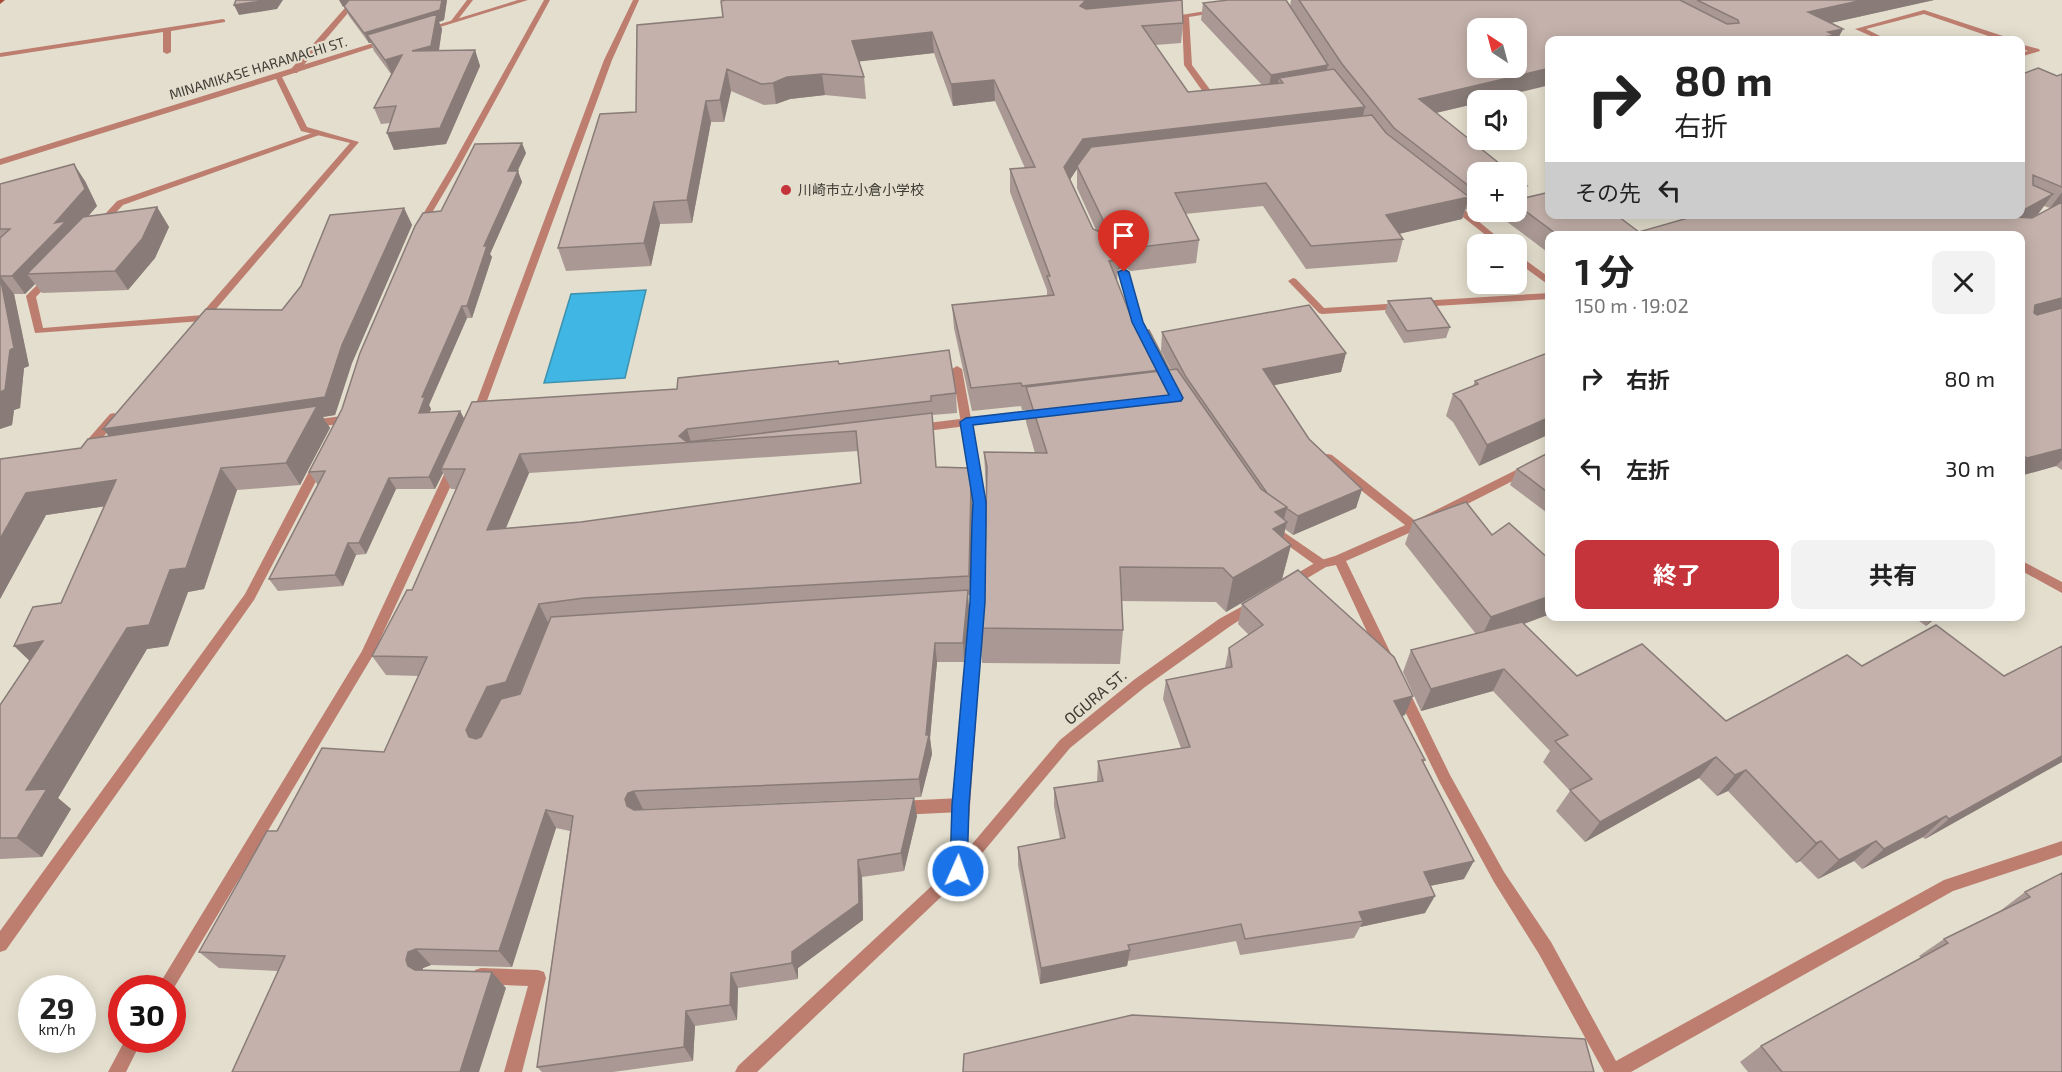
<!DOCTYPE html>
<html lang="ja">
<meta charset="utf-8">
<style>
:root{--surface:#fff;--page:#f2f2f2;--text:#222;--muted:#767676;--accent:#c4343a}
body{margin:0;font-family:"Exo 2","Noto Sans JP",sans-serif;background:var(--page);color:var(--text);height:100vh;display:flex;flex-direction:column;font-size:22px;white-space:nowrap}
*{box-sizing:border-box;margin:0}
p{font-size:20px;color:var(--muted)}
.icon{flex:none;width:33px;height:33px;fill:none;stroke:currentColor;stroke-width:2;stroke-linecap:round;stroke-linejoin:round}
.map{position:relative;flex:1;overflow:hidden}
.panel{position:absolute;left:1545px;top:231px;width:480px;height:390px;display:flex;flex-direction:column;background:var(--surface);border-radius:12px;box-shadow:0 3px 15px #0003}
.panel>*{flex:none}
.guide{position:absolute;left:1545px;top:36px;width:480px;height:183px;border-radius:12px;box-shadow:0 3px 15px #0003;background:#fff;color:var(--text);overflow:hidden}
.needle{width:39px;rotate:324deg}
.buttons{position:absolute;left:1467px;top:18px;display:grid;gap:12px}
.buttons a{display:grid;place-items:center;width:60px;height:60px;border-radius:12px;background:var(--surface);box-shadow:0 3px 15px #0003;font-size:30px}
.speed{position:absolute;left:18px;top:975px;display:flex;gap:12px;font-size:30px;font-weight:700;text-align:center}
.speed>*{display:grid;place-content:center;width:78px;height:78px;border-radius:50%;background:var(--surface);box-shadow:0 3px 15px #0003;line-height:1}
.speed small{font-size:15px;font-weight:400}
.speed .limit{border:9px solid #d22;background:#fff;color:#111}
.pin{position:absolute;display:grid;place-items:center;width:51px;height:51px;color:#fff;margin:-62px -26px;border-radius:50% 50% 50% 0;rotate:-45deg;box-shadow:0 0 6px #0007}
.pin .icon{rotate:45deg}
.me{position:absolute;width:66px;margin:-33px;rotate:2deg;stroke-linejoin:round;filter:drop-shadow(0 0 4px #0008)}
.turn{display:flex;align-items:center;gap:21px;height:126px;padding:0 30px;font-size:27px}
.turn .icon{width:78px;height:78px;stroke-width:2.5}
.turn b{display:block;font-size:42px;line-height:51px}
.then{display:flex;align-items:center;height:57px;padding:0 30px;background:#0003;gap:12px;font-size:22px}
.round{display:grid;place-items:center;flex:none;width:63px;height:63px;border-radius:12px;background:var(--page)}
.headline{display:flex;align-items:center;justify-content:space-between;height:102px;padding:0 30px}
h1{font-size:36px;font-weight:700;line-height:45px}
.primary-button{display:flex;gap:12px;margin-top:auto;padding:12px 30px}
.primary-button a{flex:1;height:69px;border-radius:12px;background:var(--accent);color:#fff;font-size:24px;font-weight:700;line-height:69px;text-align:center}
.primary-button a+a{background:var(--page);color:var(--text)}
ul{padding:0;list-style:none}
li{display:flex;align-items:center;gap:18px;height:90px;padding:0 30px}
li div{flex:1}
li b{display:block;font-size:22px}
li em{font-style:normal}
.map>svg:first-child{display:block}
.water{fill:#3fb6e3;stroke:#3e91ae;stroke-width:1.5}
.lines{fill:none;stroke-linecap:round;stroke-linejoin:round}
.lane{fill:#bd7e70;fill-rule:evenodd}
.street{fill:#bd7e70;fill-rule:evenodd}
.secondary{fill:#a64c39;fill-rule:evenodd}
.wall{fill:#a99893;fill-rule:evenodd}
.shaded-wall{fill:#897c78}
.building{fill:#c4b1ab;stroke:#897c78;stroke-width:1.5;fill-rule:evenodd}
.route{fill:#1a73e8;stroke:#114b97;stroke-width:1.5}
.poi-dot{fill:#c4343a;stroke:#e3decd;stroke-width:2}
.labels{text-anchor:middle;stroke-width:4.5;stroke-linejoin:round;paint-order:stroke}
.far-street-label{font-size:14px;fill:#3d3b34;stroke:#e3decd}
.far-poi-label{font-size:14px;fill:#3d3b34;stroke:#e3decd;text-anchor:start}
.street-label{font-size:16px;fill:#3d3b34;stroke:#e3decd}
</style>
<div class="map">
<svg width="2062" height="1072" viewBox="0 0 2062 1072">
<rect width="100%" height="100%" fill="#e3decd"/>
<path class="water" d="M646,290L625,378L544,383L571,294Z"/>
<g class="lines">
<path class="lane" d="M352,0H359L297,73H291V69Z
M467,0H473L456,22H452L451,21Z
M544,0H550L459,167L423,228H417L416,226L451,167Z
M1218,9L1221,11L1220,12L1189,17L1192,65L1214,95L1221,99L1217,101L1208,99L1184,65L1182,18L1175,16Z
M223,19L225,20V22L171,31V52L167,54L163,52V32L0,57V53Z
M315,132L322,134L123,205L103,226L100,227L96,224L117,201Z
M1124,269L1129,272L1143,322L1155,345L1154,347H1146L1133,322L1119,272Z
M49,275L54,278L36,297L43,328L203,315L208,318L203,321L35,333L26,296L46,276Z
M1293,278L1296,279L1324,308L1402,303L1407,306L1402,309L1322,314L1319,313L1290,283L1288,281Z
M1550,293V299L1419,307L1414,304L1419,301Z
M1042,409L1047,413L1046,416L919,432L914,428L919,424Z
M1328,454L1332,455L1418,523L1420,526L1418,529H1410L1324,461L1322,458L1324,455Z
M1272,524L1326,561L1328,564L1326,567H1318L1268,531L1266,528L1268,525Z
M961,798L966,800L968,805L966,810L961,812L899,815L894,813L892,808L894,803L899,801Z
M481,968L538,970L544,972L546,978L522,1072H504L528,986L481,984L475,982L473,976L475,970Z"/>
<path class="street" d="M518,0H528L427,31L421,30Z
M633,0H639L612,60L481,417L476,421L472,420L471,417L604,60Z
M1924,10L2009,38L2010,40H2000L1924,14L1866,29L1888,40H1880L1855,29Z
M383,40L390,42L282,77L307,127L359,142L204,323L200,324L195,321L350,143L301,131L276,79L0,165V159Z
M2020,44L2039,49L2040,51L2020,57V53L2028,51L2020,48Z
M1452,201L1455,202L1506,244H1497L1449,206V202Z
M1516,253L1550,278V286L1516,261Z
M957,366L962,369L986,502L984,602L967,850L1060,740L1135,679L1219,619L1250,602H1258L1260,605L1258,608L1229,627L1145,687L1070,748L963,876L757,1072H735L738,1066L951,868L954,805L972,602L974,502L952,369Z
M114,413L119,417L118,420L90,452H82L80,449L82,446L110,414Z
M342,416L347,420L346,423L311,428L306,424L311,420Z
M1550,453V462L1418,529L1346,561L1393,658L1391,662L1386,663L1381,662L1336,565L1326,567L1294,586H1286L1284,583L1286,580L1318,561L1335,556L1410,523Z
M319,460L325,464L254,600L6,950L0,952V931L245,594L313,464Z
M453,464L459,468L372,657L172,991V988H157L362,651L447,468Z
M2020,560L2062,582V593L2020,570Z
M1403,687L1408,689L1450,775L1504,872L1551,942L1616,1061L1944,880L2062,841V855L1953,891L1631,1072H1604L1539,954L1494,882L1440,783L1396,693L1398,689Z
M125,1040H142L126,1072H108Z"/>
<path class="secondary" d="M0,0H5L0,4Z"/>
</g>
<path class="wall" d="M349,0H447L444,20L439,22L442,29L439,51L475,50L480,66L446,144L394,150L387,133L390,123L381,124L374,108L391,74L374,51L371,43H369L349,16L344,6Z
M1291,0H1934L1831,23L1843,29L1837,40H1550L1478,100V103L1436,113L1478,172V212L1475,216L1466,209L1462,219L1399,234L1403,239L1397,262L1306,269L1263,206L1185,214L1199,240L1196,263L1131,271L1123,267L1118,270L1117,282L1137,332L1169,370H1171L1161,351L1162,332L1346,353L1341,372L1274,385L1309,439L1362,489L1356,508L1293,535L1285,529L1283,538L1291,545L1282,579L1226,612L1216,602L1121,601L1123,630L1120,664L982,663L980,628L985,567L986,491L984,452L1035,453L1026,422V410H1022L1021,406L972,411L954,328L952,305L1047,296V290L1010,192V169L1025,168L995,101L953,106L934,53L859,61L864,77L866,99L825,95L790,99L776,104L764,105L731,91L724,122H711L692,223L660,224L651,266L566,271L558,248L636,112L637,25L1183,23L1181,43L1155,45L1188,92L1262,85L1201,20L1203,3L1290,6ZM1077,169V188L1096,230L1093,229L1070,179Z
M2062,74V470L2056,466L2020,476V236H1550V254L1506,221L1510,212H1516V178L1523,199L1639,232L2020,214L2057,76ZM2044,206L2050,208L2038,214Z
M526,153L517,171L522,182L490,254L492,257L472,318H467L429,405L431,409L429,412L460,411L464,419L677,389L839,364L956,393L957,413L932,415L936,467L972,502L970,595H968L969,610L964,662H937L930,738L932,754L921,797L643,809L917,816L904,871L862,877L863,920L798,968V979L738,988L737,1020L695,1026L693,1061L613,1072H542L537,1067L570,831L556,828L512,967L431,965L423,968L422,970L506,988L278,971L219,968L199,952L277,831L384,752L419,676L386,675L372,656L412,590L456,489H451L443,473L435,489H396L366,554L356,555L343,586L278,591L269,579L318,484H317L309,472L342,409L441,211ZM858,451L861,483L581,522L506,528L529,473Z
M85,181L97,206L88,216L157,207L169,227L155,258L128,290L42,293L35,284L25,294H14L29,366L24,368L20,408L14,410L12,425L0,429V184Z
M404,208L412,225L352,363L335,415L323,417L330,428L300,485L237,490L204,589L188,592L168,646L147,649L58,798L71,809L42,857L0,859V705L30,661L61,603L105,506L46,515L0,599V459L81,448L109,436L103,429L282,310Z
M1388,301L1450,327L1446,338L1404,343L1385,312Z
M1550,352L1479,466L1453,422L1446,416L1453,394L1473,386L1475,381Z
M1550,452V515L1510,485L1517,469Z
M1413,521L1550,614L1524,624L1577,676L1726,721L1862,666L2004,676L2062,646V762L1925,839L1923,837L1862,869L1854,861L1818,879L1800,861L1796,863L1728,791L1717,796L1699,778L1585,842L1556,811L1570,791L1543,762L1550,751L1493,691L1421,711L1403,672L1411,650L1476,634L1405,544Z
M1242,604L1405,715L1402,716L1425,760L1423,763L1464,879L1430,886L1425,913L1360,927L1354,938L1240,955L1236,941L1128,961L1127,966L1040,984L1018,865V847L1060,839L1054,806V788L1097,782L1098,761L1181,748L1163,699L1166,680L1225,668L1229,648L1249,635L1238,624Z
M1681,616H1693L1686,621Z
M1912,616H1938L1926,626Z
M2062,873V1072H1748L1740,1062L1761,1046L1921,958L1919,956L1944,939L2000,911L2025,892Z"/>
<path class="shaded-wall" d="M269,0H283L277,9L239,15L234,5Z
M339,0H349L343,7Z
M442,0H447L444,20L439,22L442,29L437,61L367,35L371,43H369L364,33Z
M1091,0H1179L1085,21L1080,6L1085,1Z
M1863,0H1934L1799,30L1808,12Z
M1843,29L1837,40H1809L1828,32Z
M932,32L934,53L855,62L852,41Z
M475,50L480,66L446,144L394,150L387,133Z
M402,55L392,75L385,60Z
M1328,65L1324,82L1283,83L1279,78L1277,91L1268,92L1271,75Z
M1550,68V85L1487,100H1478V103L1414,118L1419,99Z
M727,69L731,91L724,122L720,100Z
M822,74L825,95L790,99L776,104L773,83L787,77Z
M994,80L995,101L953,106L951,84Z
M706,101L711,122L692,223L687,200Z
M1365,107L1360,129L1077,166V169L1064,189V167L1083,139Z
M522,143L526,153L512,183L508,171Z
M74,164L85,181L97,206L74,233L27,274L35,284L25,294L12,276L55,223Z
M518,171L522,182L490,254L492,257L472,318L467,306L484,246Z
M1527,186L1520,206L1516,204V189Z
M2062,192V203L2050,208Z
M2053,194L2038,214L2003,234L2017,214H2020V212Z
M1469,197L1462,219L1381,238L1386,215Z
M654,202L660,224L651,266L644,243Z
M157,207L169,227L155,258L128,290L115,271Z
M404,208L412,225L352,363L335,415L323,417L330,428L300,485L286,463L118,447L103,429L342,345Z
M1478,210V212H1497L1475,216Z
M1124,244L1123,267L1118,270L1119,260L1115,250Z
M0,276L14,294L29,366L24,368L20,408L14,410L12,425L0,429Z
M2062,298V314L2020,326L2035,305Z
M462,306L467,318L429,405L431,409L425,424L419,413L422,397Z
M1346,353L1341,372L1260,388L1263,369Z
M460,411L466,422L441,469L443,473L435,489L429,477Z
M1550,417V434L1479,466L1487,445Z
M687,429L691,442L681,443L679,436Z
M2062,449V460L2056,466L2020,476V465L2027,458Z
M520,454L529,473L497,549L487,530Z
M221,468L237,490L204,589L188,592L168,646L147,649L58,798L71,809L42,857L17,838L26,790L127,628L170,570Z
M389,478L396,489L366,554L359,543Z
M116,480L134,502L46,515L0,599V539L26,493Z
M971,483L972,502L970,595L969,576Z
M1362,489L1356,508L1293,535L1298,516Z
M1287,507L1283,524L1287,522L1280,551L1291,545L1282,579L1226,612L1233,578L1275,512Z
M348,543L356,555L343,586L335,575Z
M968,590L969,610L964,662L963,643Z
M1550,596V614L1480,640L1491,617Z
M539,604L549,624L516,701L478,748L469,737L466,730L487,687Z
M1934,616H1938L1926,626Z
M43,641L36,667L14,646Z
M935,643L937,662L930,738L932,754L921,797L919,779L926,735Z
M1504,669L1493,691L1421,711L1431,689Z
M1413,696L1405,715L1386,720L1394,701Z
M2062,756V762L1925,839L1949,819Z
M1716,757L1699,778L1585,842L1600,822Z
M1746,770L1728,791L1717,796L1735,775Z
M634,791L643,809L637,811L627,806L625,799L628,793Z
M914,798L917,816L904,871L901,853Z
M546,810L556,828L512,967L499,951Z
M1946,816L1923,837L1862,869L1884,849Z
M1821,841L1800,861L1796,863L1816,843Z
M1876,841L1854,861L1818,879L1839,860Z
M858,860L862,877L863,920L798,968V979L792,963V952Z
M1474,861L1464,879L1414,889L1424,872Z
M1435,896L1425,913L1360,927L1363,921L1359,912Z
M416,949L431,965L423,968L421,976L408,966L406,960L408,952Z
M1130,950L1127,966L1040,984L1041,968Z
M492,972L506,988L479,1072H460Z
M731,973L738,988L737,1020L730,1005Z
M686,1011L695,1026L693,1061L684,1047Z"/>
<path class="building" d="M236,0H269L234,5Z
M349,0H442L440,10L364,33L344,6Z
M725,0H1091L1085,1L1080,6L1086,9L1182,0L1183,23L1142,26L1188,92L1283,83L1279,78L1334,69L1365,107L1083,139L1064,167L1093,229L1100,232L1106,226L1077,166L1091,147L1372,115L1386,133L1469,197L1386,215L1403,239L1311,246L1266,183L1175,193L1199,240L1132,248L1124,244L1115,250L1119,260L1109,261L1137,332L1149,330L1169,369L1022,386L1021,383L971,388L952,305L1054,295L1047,276H1050L1010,169L1035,167L994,80L951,84L932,32L852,41L864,77L822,74L787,77L773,83L761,84L727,69L720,100L706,101L687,200L654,202L644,243L558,248L600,114L636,112L637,25L723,17L721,1Z
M1228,0H1286L1328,65L1271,75L1203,3Z
M1299,0H1680L1727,24L1739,23L1738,20L1697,0H1863L1808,12L1843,29L1828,32L1834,35L1809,40H1550V68L1419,99L1510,172H1478V193L1394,128L1342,64ZM1478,28H1516V68H1478Z
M437,14L431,46L412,51L475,50L440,128L387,133L396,106L374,108L402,55L385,60L367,35Z
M2038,68L2057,76L2062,74V187L2033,175V185L2053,194L2020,212V75Z
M522,143L508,171H518L484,246H487L467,306H462L422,397H425L419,413L460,411L429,477L389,478L359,543H348L335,575L269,579L325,471L309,472L342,409L360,353L415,226L423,213L441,211L475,144Z
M74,164L85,189L55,223L66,221L12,276H0L14,348L10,350L5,390L0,392V238L10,229H0V184Z
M1516,178L1527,186L1516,189Z
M1550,192V214H1615L1639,232L1702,214H2017V217L2032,218L2062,202V298L2035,305L2034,313L2037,315L2062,308V449L2027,458L2020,453V236H1559L1516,204V200Z
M157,207L142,239L115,271L27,274L83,217Z
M404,208L342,345L325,397L103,429L206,309L282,310L301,286L330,215Z
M1431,298L1450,327L1407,331L1388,301Z
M1309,305L1346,353L1263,369L1309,439L1362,489L1298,516L1286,508L1287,507L1267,493L1186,377L1162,332Z
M949,350L956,393L931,396V401L687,429L679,436L687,442L932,413L936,467L968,468L971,483L969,576L584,598L539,604L506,682L487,687L466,730L469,737L476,739L481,737L501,699L520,694L551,617L968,590L963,643H935L926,735H929L919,779L634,791L628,793L625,799L627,806L634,810L914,798L901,853L858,860L859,903L792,952V963L731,973L730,1005L686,1011L684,1047L537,1067L573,816L546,810L499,951L416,949L408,952L406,960L408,966L415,970L492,972L460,1072H232L285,956L199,952L267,831H277L322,748L384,752L427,657L372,656L407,590H412L465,469H441L472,402L677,389L678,378L838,361L839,364ZM856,431L861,483L581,522L487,530L520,454Z
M1550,352V417L1487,445L1461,401L1453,394L1478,384L1475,381Z
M1177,369L1261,489L1287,507L1275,512L1287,522L1273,529L1291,545L1233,578L1223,568L1120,567L1123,630L980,628L985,567L987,467L984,452L1047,453L1026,387Z
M317,406L286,463L221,468L186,568L170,570L149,625L127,628L26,790L47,789L17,838H0V705L43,641L14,646L33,607L61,603L116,480L26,493L0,539V459L81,448L88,439Z
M1550,452V494L1517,469Z
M1466,502L1492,535L1509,523L1550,560V596L1491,617L1413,521Z
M1298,570L1394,657L1413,696L1394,701L1425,760H1422L1474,861L1424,872L1435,896L1359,912L1363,921L1245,939L1241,924L1128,945L1130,950L1041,968L1018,847L1065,838L1054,788L1103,781L1098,761L1190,747L1166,680L1232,667L1229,648L1263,625L1242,604Z
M1522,622L1577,676L1642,644L1726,721L1847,655L1862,666L1936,625L2004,676L2062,646V756L1949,819L1946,816L1884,849L1876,841L1839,860L1821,841L1816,843L1746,770L1735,775L1716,757L1600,822L1570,790L1592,779L1555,741L1568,735L1504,669L1431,689L1411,650Z
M2062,873V1072H1782L1761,1046L1948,943L1944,939L2030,897L2025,892Z
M1132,1015L1585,1039L1594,1072H963L964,1054Z"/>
<path class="route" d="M1124,269L1129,272L1143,322L1183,398L1181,401L973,425L986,502V522L985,602L969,805L967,871L964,877L958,879L952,877L950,871L952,805L970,602L972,522L973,502L960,422L966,418L1169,395L1132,322L1118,272Z"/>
<circle class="poi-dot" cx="786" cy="190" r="6"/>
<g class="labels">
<g class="far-street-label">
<text transform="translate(258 68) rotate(-17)" y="5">MINAMIKASE HARAMACHI ST.</text>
</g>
<g class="far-poi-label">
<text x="798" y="195">川崎市立小倉小学校</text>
</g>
<g class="street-label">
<text transform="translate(1095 697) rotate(-40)" y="6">OGURA ST.</text>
</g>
</g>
</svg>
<div class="buttons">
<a><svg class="needle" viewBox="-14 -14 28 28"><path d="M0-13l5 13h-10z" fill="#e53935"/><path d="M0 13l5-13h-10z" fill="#767676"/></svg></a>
<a><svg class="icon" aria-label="sound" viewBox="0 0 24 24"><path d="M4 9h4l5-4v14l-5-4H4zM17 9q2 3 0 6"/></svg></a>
<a>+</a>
<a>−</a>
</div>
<div class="speed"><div>29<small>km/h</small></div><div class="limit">30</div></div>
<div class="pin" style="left:1124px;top:272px;background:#d93025"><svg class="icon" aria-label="arrive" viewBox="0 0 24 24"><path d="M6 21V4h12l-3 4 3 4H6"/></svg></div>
<svg class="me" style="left:958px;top:871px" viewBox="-20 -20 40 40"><circle r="17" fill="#1a73e8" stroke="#fff" stroke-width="3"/><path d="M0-11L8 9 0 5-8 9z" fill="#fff"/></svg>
<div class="guide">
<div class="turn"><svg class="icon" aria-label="right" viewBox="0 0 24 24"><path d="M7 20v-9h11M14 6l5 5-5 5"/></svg><div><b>80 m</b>右折</div></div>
<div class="then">その先<svg class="icon" aria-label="left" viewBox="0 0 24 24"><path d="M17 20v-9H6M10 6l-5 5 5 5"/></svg></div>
</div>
<section class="panel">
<div class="headline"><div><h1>1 分</h1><p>150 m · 19:02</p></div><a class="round"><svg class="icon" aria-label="close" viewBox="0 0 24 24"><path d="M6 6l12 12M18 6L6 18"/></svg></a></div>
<ul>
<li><svg class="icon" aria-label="right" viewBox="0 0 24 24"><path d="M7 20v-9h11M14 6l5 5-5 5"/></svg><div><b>右折</b></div><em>80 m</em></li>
<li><svg class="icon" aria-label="left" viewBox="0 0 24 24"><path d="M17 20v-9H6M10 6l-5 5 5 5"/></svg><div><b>左折</b></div><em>30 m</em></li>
</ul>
<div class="primary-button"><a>終了</a><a>共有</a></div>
</section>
</div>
